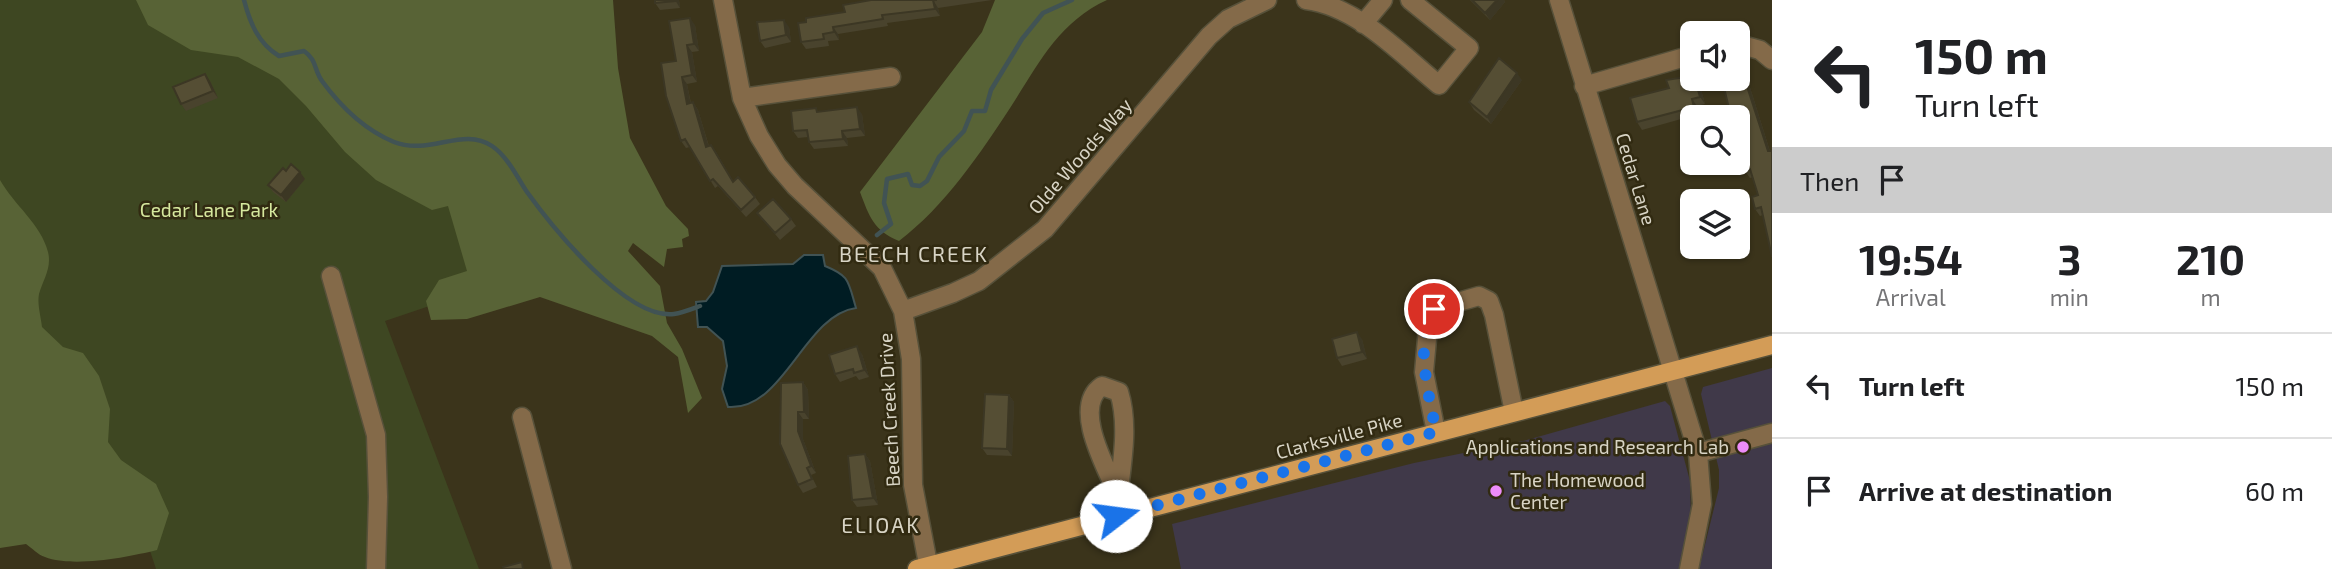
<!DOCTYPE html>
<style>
:root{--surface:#fff;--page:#f6f6f6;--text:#202124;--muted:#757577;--line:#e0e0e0}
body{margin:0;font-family:"Exo 2",sans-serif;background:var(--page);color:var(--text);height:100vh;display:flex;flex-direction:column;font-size:26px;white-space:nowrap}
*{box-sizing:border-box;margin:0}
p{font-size:23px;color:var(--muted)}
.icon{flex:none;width:38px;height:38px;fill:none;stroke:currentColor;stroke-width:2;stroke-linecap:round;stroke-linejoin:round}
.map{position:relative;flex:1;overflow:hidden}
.panel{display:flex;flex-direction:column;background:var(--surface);width:560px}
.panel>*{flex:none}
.banner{background:#fff;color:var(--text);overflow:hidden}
.fabs{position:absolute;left:1680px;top:21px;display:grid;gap:14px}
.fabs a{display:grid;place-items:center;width:70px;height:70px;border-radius:10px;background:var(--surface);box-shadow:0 2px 5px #0004;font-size:35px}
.pin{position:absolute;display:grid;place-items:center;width:60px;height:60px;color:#fff;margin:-30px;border:4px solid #fff;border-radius:50%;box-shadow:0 2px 7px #0007}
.me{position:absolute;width:77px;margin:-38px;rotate:75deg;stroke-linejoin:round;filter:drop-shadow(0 0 5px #0008)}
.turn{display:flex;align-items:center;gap:24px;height:147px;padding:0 28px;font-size:32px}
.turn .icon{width:91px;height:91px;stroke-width:2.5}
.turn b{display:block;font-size:49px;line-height:60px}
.then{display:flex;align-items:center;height:66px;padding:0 28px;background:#0003;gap:14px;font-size:26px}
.eta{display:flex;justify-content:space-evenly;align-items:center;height:119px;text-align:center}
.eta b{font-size:42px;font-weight:700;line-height:49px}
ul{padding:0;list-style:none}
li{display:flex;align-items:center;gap:21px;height:105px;padding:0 28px;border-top:2px solid var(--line)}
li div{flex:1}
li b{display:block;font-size:26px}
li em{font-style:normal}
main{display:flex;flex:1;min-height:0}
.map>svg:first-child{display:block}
.education{fill:#403949}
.green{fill:#3e4722}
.forest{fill:#586336}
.water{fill:#001c23;stroke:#415354;stroke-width:2}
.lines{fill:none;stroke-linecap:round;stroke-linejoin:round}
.stream{stroke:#415354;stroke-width:4.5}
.minor-casing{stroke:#57513a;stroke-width:21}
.major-casing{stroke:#57513a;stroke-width:21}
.minor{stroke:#846a49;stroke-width:18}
.major{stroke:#d39c57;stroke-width:18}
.wall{fill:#49432d}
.shaded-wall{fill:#3c3724}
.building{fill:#554e34;stroke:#3c3724;stroke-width:2}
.route{stroke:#1a73e8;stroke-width:12;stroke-dasharray:0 21.6}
.poi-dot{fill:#ed8cf9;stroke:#312a11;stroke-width:2.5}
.labels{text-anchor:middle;stroke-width:5;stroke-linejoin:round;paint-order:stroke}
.street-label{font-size:19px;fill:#d8d4c5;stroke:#312a11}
.park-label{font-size:19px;fill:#d6e89e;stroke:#312a11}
.poi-label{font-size:19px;fill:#d8d4c5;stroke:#312a11;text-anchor:end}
.neighbourhood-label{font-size:21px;letter-spacing:2px;fill:#d8d4c5;stroke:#312a11}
</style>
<main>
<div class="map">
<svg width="1772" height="569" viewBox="0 0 1772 569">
<rect width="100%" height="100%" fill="#3b341b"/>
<path class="education" d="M1772,368V569H1699L1719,488V470L1701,394L1703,387Z
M1665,401L1670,406L1690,481L1691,520L1682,569H1181L1172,524L1414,463L1523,441Z"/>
<path class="green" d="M0,0H525L634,237L385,321L479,569H156L137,511L0,527Z"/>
<path class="forest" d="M136,0H613L618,68L630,138L666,206L688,229L689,236L682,239L683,247L667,249L664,267L633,243L628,251L660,286L667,323L682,349L702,398L688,413L678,357L652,336L540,297L467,319L431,320L426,301L439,280L467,271L448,206L432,210L376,180L345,152L306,106L279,79L238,57L191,50L148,25Z
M995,0H1107C1059,22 1039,63 1012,105C980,154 945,206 899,241C874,231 869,216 860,192L982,32Z
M0,180C14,205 41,224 48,252C52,268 43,280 39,294C37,304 41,317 42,327L63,347L83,353L99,376L110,409L108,442L121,460L156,484L169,513L157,550C129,557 73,568 45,557C38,555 32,548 26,544L0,548Z"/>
<path class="water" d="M804,255H823L825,266C850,276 848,281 856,308C804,315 784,411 728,407L722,389L727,366L723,341L707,327H698L696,302L706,301L713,292L722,266L793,264Z"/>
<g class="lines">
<path class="stream" d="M244,0C250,23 258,43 279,56L304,51C317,60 314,70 322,81C341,107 365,130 394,142C430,156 463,126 492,146C508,157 517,177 527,192C553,228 627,320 674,314C682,313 692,309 700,306
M877,235L891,224L884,203L887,179L908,174L912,185L920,186L927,181L939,157L964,131L972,111H985L991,90L1022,39L1043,13L1072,0"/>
<g class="minor-casing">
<path id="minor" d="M723,0L742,98L759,136L777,165L795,186L882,268L903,311L911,359L913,485L929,569
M1306,0C1357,6 1401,54 1439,85L1469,48L1410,0
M1559,0L1698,453L1702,504L1689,569
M1363,24L1383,0
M1738,44L1760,50L1772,60
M1584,86L1692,55
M742,98L891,77
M331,276L376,435L378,497L376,569
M903,311L953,293L979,281L1045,229L1209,36L1228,19L1267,0
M522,417L562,569
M1436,432L1424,372L1429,317L1434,309L1479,296L1489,301L1494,315L1514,412
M1698,453L1772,433
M1116,516C1119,477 1131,430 1119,392L1102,386C1071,407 1107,469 1118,495"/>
</g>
<g class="major-casing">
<path id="major" d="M917,569L1772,345"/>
</g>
<use href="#minor" class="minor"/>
<use href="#major" class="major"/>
</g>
<path class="wall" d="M655,0H679L680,8L660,10L655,3Z
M871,0H992L938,8L940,16L887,23L888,26L838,34L839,40L828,41L829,46L806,49L801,42L845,12Z
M1470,0H1504L1505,2L1490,20Z
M695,25L699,51L692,52L697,82L687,84L691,103L693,102L698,110L709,146L711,145L716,152L733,181L755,197L760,204L746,217L718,186L715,188L690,147L686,148L681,141L676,61Z
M789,27L791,42L765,48L760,41Z
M1743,74L1748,81L1770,151L1763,215L1760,216L1755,209L1758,195L1753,177L1750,178L1745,171Z
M1522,80L1491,124L1474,110L1469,102Z
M210,81L218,98L186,111L181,104Z
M1699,82L1705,104L1697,106L1699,114L1642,130L1637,122Z
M819,112L862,114L865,136L847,138L848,146L814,149L809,142L808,137L798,138L793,131Z
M286,171L305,179L286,202L273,192L268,185Z
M757,213L791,219L796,226L780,240Z
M1362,339L1367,359L1342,366L1337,358Z
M862,354L869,377L859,380L856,376L840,382L835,374Z
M803,382L808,390L809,419H803V439L816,473L811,475L817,487L803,493L798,485L780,444Z
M1009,395L1014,402L1012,456L987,455L982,448Z
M865,454L870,461L878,505L857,507L852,500Z"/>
<path class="shaded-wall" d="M675,0H679L680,8Z
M933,0L938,8L940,16L935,9Z
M1497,0H1504L1505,2L1490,20L1485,13Z
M690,18L695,25L699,51L694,44Z
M784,20L789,27L791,42L786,35Z
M833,27L838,34L839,40L834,32Z
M687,45L692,52L697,82L692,75Z
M1517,73L1522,80L1491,124L1487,117Z
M205,74L210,81L218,98L213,91Z
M1743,74L1748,81L1772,158L1768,151Z
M682,77L687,84L692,111L687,104Z
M1695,79H1696L1699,82L1705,104L1700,97Z
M1692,99L1697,106L1699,114L1694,107Z
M693,102L698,110L711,154L706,147Z
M857,107L862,114L865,136L860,129Z
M842,131L847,138L848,146L843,139Z
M300,172L305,179L286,202L281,195Z
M1357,332L1362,339L1367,359L1362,352Z
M857,346L862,354L869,377L864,370Z
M803,382L808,390L809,419L804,412Z
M1009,395L1014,402L1012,456L1007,449Z
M798,412L803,419V439L816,473L811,466L798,431Z
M865,454L870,461L878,505L873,498Z"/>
<path class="building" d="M655,0H675V1L655,3Z
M871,0H937H933L935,9L882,15L883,19L833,27L834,32L823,34L824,39L801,42L798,23L806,22V18L845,12L843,5Z
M1472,0H1497L1485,13Z
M690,18L694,44L687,45L692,75L682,77L687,104L693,102L706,147L711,145L733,182L738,177L755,197L741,210L713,179L710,181L685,139L681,141L666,96L661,63L676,61L669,21Z
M784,20L786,35L760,41L757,22Z
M1499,58L1517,73L1487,117L1469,102Z
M205,74L213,91L181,104L173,87Z
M1743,74L1768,151H1772V257L1761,207L1755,209L1752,197L1758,195L1750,169L1745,171L1738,143V117H1731L1722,79H1738V75Z
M1692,76V79H1695L1700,97L1692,99L1694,107L1637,122L1630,98L1669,88L1666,80Z
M857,107L860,129L842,131L843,139L809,142L807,130L793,131L791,111L816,108L817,112Z
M291,164L300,172L281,195L268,185L283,168L286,171Z
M773,199L791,219L775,233L757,213Z
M1357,332L1362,352L1337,358L1332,339Z
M857,346L864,370L854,373L853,369L835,374L829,355Z
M803,382L804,412H798V431L811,466L807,468L812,479L798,485L780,444L781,383Z
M985,394L1009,395L1007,449L982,448Z
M865,454L873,498L852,500L848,456Z
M522,562L523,569H504L503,567Z"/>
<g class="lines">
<path class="route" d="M1116,516L1436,432C1430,398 1413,340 1434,309"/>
</g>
<g class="poi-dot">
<circle cx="1743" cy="447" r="7"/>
<circle cx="1496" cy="491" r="7"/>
</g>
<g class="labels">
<g class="street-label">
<text transform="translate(1080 156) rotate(-49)" y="7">Olde Woods Way</text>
<text transform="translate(1636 179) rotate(73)" y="7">Cedar Lane</text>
<text transform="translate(889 410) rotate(-93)" y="7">Beech Creek Drive</text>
<text transform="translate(1339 436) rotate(-15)" y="7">Clarksville Pike</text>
</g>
<g class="park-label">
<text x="209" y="217">Cedar Lane Park</text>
</g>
<g class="poi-label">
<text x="1729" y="454">Applications and Research Lab</text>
<text x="1510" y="487" text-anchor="start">The Homewood<tspan x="1510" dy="22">Center</tspan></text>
</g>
<g class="neighbourhood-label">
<text x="914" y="262">BEECH CREEK</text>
<text x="881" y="533">ELIOAK</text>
</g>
</g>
</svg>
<div class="fabs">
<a><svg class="icon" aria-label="sound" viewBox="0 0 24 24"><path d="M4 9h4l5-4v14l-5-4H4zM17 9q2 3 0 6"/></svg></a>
<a><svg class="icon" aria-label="search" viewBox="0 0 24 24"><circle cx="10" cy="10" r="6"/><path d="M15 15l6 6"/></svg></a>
<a><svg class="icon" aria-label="layers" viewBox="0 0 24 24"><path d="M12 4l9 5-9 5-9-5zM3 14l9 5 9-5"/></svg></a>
</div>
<div class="pin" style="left:1434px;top:309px;background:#d93025"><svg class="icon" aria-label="arrive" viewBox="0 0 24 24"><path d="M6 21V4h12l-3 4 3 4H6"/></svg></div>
<svg class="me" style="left:1116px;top:516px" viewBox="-20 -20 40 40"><circle r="19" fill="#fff"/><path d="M0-13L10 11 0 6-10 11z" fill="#1a73e8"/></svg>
</div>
<section class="panel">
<div class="banner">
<div class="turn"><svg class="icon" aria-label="left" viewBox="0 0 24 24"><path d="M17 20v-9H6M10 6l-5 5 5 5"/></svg><div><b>150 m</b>Turn left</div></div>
<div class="then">Then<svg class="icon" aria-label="arrive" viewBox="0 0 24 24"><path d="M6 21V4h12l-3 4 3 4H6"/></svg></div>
</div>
<div class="eta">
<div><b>19:54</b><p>Arrival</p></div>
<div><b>3</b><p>min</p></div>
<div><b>210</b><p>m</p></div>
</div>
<ul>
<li><svg class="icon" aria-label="left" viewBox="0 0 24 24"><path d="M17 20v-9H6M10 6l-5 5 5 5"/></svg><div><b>Turn left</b></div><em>150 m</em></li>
<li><svg class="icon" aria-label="arrive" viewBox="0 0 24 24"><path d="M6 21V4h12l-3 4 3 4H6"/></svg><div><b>Arrive at destination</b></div><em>60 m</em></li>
</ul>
</section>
</main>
